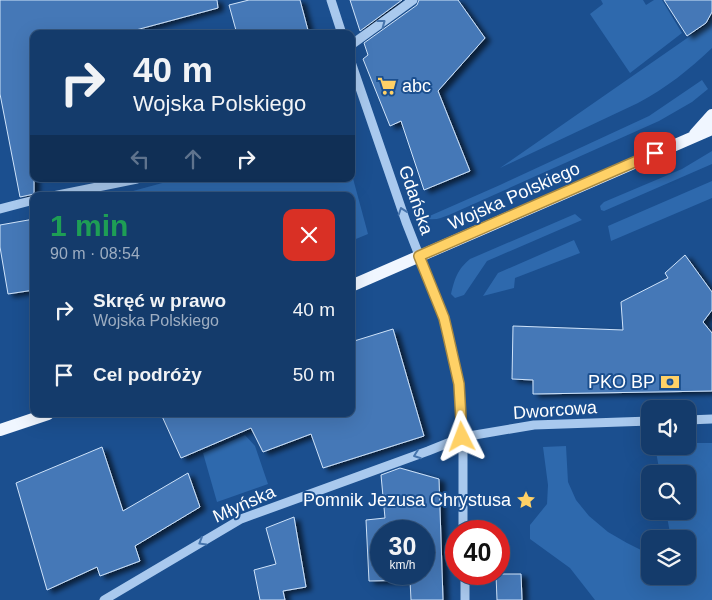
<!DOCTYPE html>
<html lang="pl">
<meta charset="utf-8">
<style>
:root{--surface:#143b6b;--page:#214673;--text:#f1f3f6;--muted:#9dadc1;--line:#33557e}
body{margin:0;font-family:Helvetica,sans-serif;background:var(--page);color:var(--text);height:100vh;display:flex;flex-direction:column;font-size:19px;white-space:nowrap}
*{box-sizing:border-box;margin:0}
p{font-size:16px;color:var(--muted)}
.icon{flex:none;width:28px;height:28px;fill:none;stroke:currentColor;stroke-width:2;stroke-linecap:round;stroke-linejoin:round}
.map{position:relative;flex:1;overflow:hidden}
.drawer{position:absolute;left:30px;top:192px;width:325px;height:225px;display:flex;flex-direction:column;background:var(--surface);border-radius:10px;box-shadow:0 5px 20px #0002,0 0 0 1px var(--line)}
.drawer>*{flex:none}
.banner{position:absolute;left:30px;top:30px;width:325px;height:152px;border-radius:10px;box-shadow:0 5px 20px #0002,0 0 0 1px var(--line);background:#143b6b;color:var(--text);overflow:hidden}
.tools{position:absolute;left:641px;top:400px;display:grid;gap:10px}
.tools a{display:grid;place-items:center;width:55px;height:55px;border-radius:10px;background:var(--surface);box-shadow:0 5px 20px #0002,0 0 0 1px var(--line);font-size:25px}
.speed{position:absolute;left:370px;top:520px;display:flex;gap:10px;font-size:25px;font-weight:700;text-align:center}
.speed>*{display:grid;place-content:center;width:65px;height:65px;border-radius:50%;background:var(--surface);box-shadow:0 5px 20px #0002,0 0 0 1px var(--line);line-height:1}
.speed small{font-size:12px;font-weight:400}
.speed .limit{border:8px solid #d22;background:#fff;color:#111}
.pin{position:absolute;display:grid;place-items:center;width:42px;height:42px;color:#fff;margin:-21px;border-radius:10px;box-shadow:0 2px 8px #0006}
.me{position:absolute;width:55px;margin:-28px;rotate:357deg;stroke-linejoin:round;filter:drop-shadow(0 0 4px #0008)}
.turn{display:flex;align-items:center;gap:18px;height:105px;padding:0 20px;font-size:22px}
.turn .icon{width:65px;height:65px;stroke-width:2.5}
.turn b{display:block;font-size:35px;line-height:42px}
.lanes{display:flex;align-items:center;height:48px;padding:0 20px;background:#0003;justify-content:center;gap:25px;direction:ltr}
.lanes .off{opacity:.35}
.round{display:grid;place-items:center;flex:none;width:52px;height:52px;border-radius:10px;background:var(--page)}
.head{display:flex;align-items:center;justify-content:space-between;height:85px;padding:0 20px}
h1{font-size:30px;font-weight:700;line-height:38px;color:#1e9e55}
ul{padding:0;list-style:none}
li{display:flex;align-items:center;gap:15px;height:65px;padding:0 20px}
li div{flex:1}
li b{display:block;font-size:19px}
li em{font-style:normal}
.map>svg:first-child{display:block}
.green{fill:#2e69ad}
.building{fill:#4478b7;stroke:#cfe3fa;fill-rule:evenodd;filter:url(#shadow)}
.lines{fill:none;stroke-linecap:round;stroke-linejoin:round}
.minor{stroke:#a9c9ee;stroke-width:9}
.major{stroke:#f0f6ff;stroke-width:12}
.oneway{stroke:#4674ac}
.route-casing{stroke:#a68842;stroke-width:12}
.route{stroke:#ffd166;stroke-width:9}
.labels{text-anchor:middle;stroke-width:4;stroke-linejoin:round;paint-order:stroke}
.poi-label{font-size:18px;fill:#fff;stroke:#1b4f8f;text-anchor:end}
.street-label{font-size:18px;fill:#fff;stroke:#1b4f8f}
</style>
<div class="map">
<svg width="712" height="600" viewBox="0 0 712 600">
<defs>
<filter id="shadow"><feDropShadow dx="5.5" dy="3" stdDeviation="2.5" flood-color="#0009"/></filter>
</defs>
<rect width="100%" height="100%" fill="#1b4f8f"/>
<path class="green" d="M601,0H643L646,5L654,0H662L682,33L630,73L590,14L603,4Z
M712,16V48C689,70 666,88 638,103L500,168L706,25Z
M702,80L708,89L692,102L659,121L449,215C441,218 434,221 425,218L500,185L649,116Z
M712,151V164L604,211L601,210L600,206L604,202L682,169Z
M351,171L368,234L351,241V196H123L133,191L177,179H351Z
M712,181V198L611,241L608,226Z
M575,214L582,220L487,261L464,295L455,298L451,294C455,278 457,270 470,259Z
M574,240L580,253L515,278L514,288L483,296L498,273Z
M245,435L255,446L268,484L217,502L203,453Z
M688,443H712V600H595L570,568L530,539V525L547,504L548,485L543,447L566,446L568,482L576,500L589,516L608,532L627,543L643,551L650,550V576H688V539H667L670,533L666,511H688V474H660L655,446H688Z"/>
<path class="building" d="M0,0H217L218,8L121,34H34V194L20,197L0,94Z
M249,0H300L309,34H237L229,5Z
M350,0H402L360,31Z
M419,0H458L485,38L438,91L470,171L424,190L401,121L390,126L363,59L368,55L364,43L417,5Z
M664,0H712V12L706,23L687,36Z
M34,219V290L8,294L0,247V225Z
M685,255L712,292V310L703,322L712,333V391L533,394V380L512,379L513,326L623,330L621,302L668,278L665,273Z
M393,329L424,436L323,468L311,434L263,452L251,428L181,458L161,414H351V342Z
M102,447L123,511L188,473L200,507L135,546L140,561L100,576L97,567L47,590L16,483Z
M400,468L439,479L443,600H411L410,580L369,581L366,520L385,518L381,475ZM381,531H424V574H381Z
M294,517L306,587L283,591L285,600H260L254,570L276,564L266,528Z
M496,574H521L522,600H497Z"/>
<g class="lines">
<path class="minor" d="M331,0L342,34
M351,45L413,0
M351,62L406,222L444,319L459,384L463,437V531
M53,196L137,179
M0,209L34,200
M688,420L712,419
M465,574V600
M104,600L241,519L428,451L463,437L534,425L650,421"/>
<path class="major" d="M695,134L712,115
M351,286L712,129
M0,430L48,414"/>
</g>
<defs><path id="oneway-chevron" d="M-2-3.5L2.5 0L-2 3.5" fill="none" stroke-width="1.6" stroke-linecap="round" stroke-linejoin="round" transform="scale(1.25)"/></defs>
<g class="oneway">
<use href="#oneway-chevron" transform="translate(382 23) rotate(-37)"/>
<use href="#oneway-chevron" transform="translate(402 211) rotate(-109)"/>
<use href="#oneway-chevron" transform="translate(417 455) rotate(160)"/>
<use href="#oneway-chevron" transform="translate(202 542) rotate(149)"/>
</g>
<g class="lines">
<g class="route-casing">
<path id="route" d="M462,437L459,384L448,335L444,318L419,256L655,153"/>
</g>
<use href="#route" class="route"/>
</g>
<defs>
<g id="supermarket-bare" transform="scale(1.5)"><path d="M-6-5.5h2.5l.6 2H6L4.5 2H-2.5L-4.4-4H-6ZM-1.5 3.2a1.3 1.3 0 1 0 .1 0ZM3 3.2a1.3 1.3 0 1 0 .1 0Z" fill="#ffd166" stroke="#1b4f8f" stroke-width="2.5" paint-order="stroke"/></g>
<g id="bank-bare" transform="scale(1.5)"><path d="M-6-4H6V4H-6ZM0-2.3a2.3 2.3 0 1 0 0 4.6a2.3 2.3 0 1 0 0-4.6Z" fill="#ffd166" stroke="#1b4f8f" stroke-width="2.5" paint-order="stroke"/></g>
<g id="sight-bare" transform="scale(1.5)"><path d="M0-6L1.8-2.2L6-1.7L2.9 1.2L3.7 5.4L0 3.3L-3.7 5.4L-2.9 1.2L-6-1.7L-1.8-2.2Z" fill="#ffd166" stroke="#1b4f8f" stroke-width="2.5" paint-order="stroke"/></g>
</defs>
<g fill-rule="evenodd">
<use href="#supermarket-bare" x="387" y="86"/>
<use href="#bank-bare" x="670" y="382"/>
<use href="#sight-bare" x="526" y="500"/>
</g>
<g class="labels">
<g class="poi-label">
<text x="402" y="92" text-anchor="start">abc</text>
<text x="655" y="388">PKO BP</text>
<text x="511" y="506">Pomnik Jezusa Chrystusa</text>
</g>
<g class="street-label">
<text transform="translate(514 196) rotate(-24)" y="6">Wojska Polskiego</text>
<text transform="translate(416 200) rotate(71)" y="6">Gdańska</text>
<text transform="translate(555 410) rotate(-4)" y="6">Dworcowa</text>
<text transform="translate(244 504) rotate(-24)" y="6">Młyńska</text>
</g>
</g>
</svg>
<div class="tools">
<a><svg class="icon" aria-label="sound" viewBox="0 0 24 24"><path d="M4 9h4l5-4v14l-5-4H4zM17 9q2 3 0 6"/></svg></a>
<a><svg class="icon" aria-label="search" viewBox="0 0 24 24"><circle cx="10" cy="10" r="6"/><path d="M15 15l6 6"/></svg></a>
<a><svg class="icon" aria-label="layers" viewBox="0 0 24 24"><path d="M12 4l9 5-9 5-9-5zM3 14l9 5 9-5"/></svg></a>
</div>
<div class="speed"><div>30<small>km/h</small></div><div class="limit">40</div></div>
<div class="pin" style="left:655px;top:153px;background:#d93025"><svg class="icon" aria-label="arrive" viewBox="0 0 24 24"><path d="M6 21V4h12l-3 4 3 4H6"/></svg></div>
<svg class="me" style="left:462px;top:437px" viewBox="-20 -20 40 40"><path d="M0-17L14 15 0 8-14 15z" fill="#ffd166" stroke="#fff" stroke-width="4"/></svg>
<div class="banner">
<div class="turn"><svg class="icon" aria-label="right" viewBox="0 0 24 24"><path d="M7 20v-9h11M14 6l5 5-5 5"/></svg><div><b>40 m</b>Wojska Polskiego</div></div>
<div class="lanes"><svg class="icon off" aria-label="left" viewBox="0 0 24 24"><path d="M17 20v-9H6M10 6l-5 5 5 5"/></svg><svg class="icon off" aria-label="ahead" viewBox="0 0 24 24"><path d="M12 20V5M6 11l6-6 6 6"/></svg><svg class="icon" aria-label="right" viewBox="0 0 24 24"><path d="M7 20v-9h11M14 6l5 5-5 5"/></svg></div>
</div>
<section class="drawer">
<div class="head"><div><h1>1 min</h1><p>90 m · 08:54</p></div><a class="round" style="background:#d93025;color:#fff"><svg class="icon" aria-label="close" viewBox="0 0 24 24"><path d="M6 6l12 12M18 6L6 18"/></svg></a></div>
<ul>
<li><svg class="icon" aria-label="right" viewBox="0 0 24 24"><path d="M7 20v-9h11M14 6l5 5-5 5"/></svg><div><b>Skręć w prawo</b><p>Wojska Polskiego</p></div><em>40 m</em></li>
<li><svg class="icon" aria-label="arrive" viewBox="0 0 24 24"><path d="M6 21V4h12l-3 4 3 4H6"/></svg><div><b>Cel podróży</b></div><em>50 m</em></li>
</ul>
</section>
</div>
